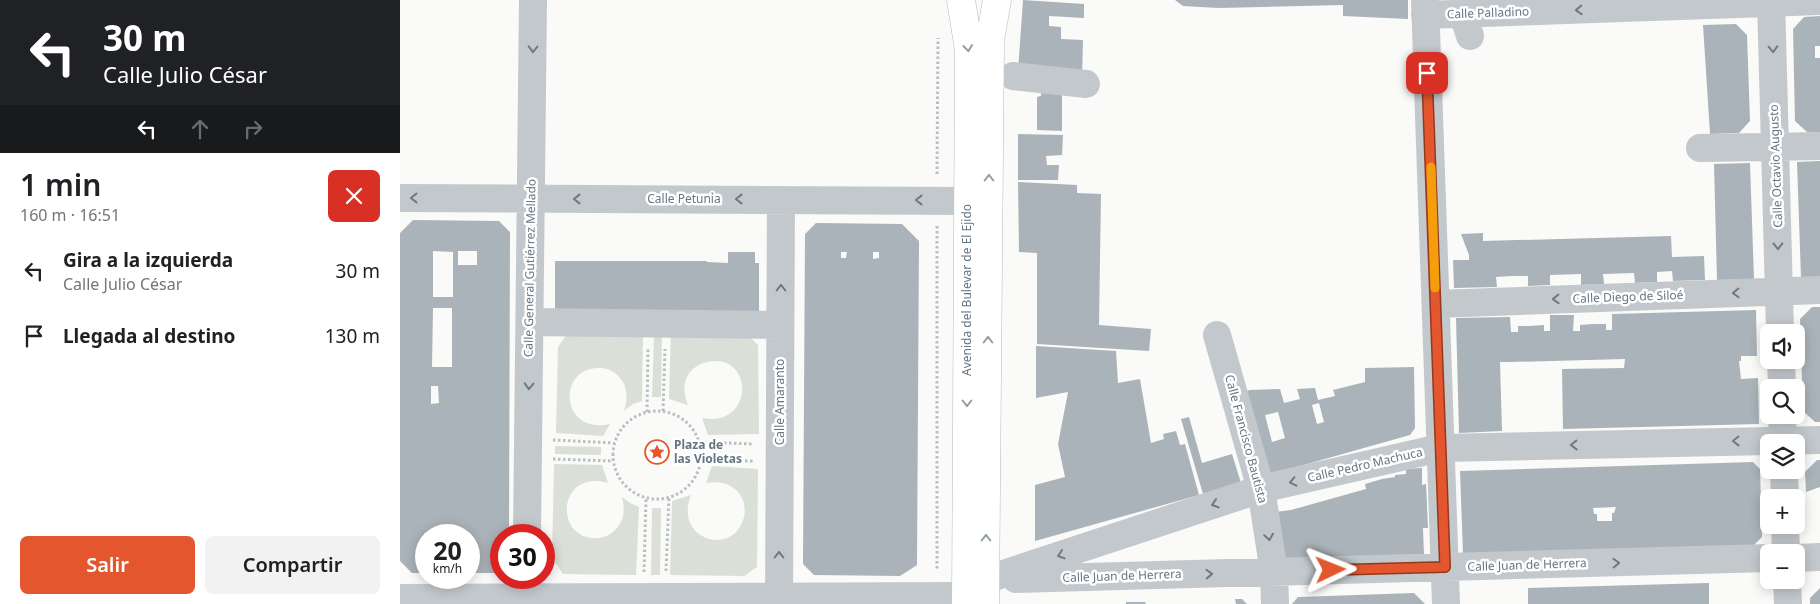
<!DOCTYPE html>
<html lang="es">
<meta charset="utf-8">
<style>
:root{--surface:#fff;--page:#f2f2f2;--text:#202124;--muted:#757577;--accent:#e4572e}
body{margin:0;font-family:"Noto Sans",sans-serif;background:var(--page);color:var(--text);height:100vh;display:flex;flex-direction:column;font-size:19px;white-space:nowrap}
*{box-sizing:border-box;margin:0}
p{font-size:16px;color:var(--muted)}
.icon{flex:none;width:28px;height:28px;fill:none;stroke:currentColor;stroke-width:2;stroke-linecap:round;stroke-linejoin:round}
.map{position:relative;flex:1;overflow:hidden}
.side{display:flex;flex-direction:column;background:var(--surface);width:400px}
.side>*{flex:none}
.banner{background:#202124;color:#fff;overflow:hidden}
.controls{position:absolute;left:1360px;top:324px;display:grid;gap:10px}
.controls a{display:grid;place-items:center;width:45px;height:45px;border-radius:8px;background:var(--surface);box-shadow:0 2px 12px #0003;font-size:25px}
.speed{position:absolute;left:15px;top:524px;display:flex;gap:10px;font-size:25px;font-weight:700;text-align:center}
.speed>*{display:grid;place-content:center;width:65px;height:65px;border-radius:50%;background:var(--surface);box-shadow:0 2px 12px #0003;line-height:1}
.speed small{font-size:12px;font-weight:400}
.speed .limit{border:8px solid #d22;background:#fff;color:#111}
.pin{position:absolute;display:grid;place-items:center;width:42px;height:42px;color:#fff;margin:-21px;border-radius:10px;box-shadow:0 2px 8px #0006}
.me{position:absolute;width:55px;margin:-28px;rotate:88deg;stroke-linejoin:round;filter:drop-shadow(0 0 4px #0008)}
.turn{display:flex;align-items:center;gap:18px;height:105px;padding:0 20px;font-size:22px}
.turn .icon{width:65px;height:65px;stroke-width:2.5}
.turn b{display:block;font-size:35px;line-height:42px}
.lanes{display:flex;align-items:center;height:48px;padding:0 20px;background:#0003;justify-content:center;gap:25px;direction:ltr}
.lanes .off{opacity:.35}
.round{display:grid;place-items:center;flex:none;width:52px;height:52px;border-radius:8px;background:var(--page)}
.headline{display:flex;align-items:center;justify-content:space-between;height:85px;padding:0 20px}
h1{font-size:30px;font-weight:600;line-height:38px}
.action{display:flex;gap:10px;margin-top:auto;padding:10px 20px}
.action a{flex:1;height:58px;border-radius:8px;background:var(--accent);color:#fff;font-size:20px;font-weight:600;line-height:58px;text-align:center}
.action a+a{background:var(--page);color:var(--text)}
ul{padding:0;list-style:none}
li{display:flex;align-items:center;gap:15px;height:65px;padding:0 20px}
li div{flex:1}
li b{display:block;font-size:19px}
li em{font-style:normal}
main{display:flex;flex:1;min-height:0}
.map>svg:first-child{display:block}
.green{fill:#dadfd7}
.building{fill:#aab3b9;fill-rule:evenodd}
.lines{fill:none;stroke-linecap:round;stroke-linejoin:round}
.major-casing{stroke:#b5babe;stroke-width:29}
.path{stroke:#bbbfc2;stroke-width:3;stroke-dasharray:2.5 2.5;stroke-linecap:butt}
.minor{stroke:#c3c8cc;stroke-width:28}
.major{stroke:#fff;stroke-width:28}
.oneway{stroke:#6a7a87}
.oneway2{stroke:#939fa8}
.route-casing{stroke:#94391e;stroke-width:12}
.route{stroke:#e4572e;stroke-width:9}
.slow{stroke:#f59e0b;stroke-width:9}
.labels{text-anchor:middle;stroke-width:5;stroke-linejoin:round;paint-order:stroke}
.street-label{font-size:12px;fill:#657683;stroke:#fff}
.poi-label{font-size:12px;font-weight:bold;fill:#657683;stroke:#fff;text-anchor:start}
</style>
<main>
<section class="side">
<div class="banner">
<div class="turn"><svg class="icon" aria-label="left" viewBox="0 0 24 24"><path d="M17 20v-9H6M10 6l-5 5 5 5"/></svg><div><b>30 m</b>Calle Julio César</div></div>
<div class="lanes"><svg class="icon" aria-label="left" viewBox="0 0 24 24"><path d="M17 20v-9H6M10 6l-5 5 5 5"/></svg><svg class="icon off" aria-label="ahead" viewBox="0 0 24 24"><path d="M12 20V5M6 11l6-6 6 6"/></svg><svg class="icon off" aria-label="right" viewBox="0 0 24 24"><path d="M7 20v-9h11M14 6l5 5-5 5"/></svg></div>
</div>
<div class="headline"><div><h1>1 min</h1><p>160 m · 16:51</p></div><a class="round" style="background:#d93025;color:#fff"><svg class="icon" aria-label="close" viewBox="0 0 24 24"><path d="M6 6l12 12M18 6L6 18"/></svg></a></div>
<ul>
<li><svg class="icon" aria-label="left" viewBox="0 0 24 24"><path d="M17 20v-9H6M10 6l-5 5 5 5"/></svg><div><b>Gira a la izquierda</b><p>Calle Julio César</p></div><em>30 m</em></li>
<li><svg class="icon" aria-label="arrive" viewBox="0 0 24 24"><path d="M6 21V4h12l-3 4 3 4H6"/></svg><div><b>Llegada al destino</b></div><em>130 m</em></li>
</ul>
<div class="action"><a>Salir</a><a>Compartir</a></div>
</section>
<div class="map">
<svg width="1420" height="604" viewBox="0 0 1420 604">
<rect width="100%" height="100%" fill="#fafaf8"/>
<path class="green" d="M170,330L243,332L242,401L233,404L224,411C228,399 228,388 220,378C215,371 205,367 196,368C157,371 161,435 210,424L203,436L156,433L158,347Z
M271,331H343L358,345L359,434L308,435L302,418C351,428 355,361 315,361C307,361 299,364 293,369C282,379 283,393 288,405L269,399Z
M254,334L262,335L261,397H252Z
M155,446L201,447V455L155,454Z
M154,464L202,465L208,483C160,469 153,534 192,538C201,539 210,536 216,529C225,520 225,508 222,497L230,503L239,507L236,575L163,574L152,558Z
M312,466L358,469L357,567L344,576L270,575L272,501L291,495C273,540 334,558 344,517C346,509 344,498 338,492C329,482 318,481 306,483Z
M252,508H261L260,575H251Z"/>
<path class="building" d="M623,0L684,4V18L649,16V26L661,27V39L683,40L682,78L618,71Z
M775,0H1008V19L943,16V5L819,8L783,6Z
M1420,16V46H1415V58H1420V132H1407L1395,121L1393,29L1404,17Z
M1336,24L1347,35L1350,121L1339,133L1310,134L1303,25Z
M641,85L662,87V131L637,130V97L641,96Z
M618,134L663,135L662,155L646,156L647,165H659L658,180H618Z
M1420,161V277L1401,278L1397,162Z
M1350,163L1354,279L1317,280L1314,164Z
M618,182L677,185V193L701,194L699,325L751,329L749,351L637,344V253L619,252Z
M13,220L99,221L110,232L109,535H101V569L97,573H69V535H26V573H12L0,561V233ZM33,251L53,252V297H33ZM58,251H77V265H58ZM33,308H52V367H32ZM31,386H38L39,403L31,404Z
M416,223L502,224L519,241L517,565L500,576L414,575L403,564L405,234ZM441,252H447L446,258H441ZM473,252H479V258L473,259Z
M1083,233V241L1271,236L1272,257L1304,256L1305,280L1273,281L1272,271L1257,272V282L1235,283L1234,273L1203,274L1204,284L1181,285V274L1150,275V285L1128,286V276H1112L1096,277L1097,287L1054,288L1053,260H1069V255L1061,234Z
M328,252H355V263H359V316L155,314V261H306L307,262L328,263Z
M1412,307H1420V422H1415L1403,411L1400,319Z
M1356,310L1357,356H1341V361H1339L1341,379L1358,378L1359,424L1163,429L1162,369L1224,368L1225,359L1111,362H1100L1102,431L1059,433L1056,318L1110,317L1111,332H1118V326H1130L1144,325V331H1150V315H1174L1173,331H1180V325L1193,324H1206V330H1212V314Z
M636,346L716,351L718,383L740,379L751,443L764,439L763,434L776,431L780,445L785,444L799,495L635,541V485L665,477L658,444L668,392L636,398Z
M1014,367L1015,428L1010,435L865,476L839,393L850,390L880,389L884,403L900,399L897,389L915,388L918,400L935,396L933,390L965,382V368ZM919,403L924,422L917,424L912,405ZM878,412L885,438L872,442L865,415Z
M789,417L802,463L832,454L841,483L803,494L781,419Z
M1417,460H1420V487L1406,492L1405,472Z
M1353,462L1360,469L1362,537L1354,545L1063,554L1060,471ZM1216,507L1214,513H1212V521H1197V514H1194L1193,508Z
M1022,468V485L1026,484L1028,528H1023L1024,555L882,562L875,512L891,510L966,489L965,484L982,479L995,477V475L1006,474V469Z
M1309,583V604H1128V588Z
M1420,588V604H1410V598Z
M1014,593L1025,604H892L898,597Z
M835,599H842L847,604H836Z
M726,602H745L746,604H726Z"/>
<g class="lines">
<g class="major-casing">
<path id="major" d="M561,0L569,50L566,604
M585,604L590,40L597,0"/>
</g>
<path class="path" d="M537,174L538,38
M537,226V569
M213 455a44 44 0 1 1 88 0a44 44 0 1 1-88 0Z
M263,411L265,349
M247,412L248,349
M153,440L214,443
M299,442L353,444
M153,459L213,461
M300,460L354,461
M266,571L269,498
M244,572L246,498"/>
<path class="minor" d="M1025,0L1046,604
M1371,0L1380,332
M1063,14L1070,36
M1025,15L1420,1
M613,76L686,84
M1300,148L1420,146
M0,198L568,201
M1036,304L1420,290
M130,322L380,325
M817,335L861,489L874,572L875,604
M1381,360L1382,388
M1382,415L1383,442
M1384,470L1385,498
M1385,525L1386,552
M127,535L133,0
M1396,558L1420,557
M616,579L1369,558
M585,580L861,489L1040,448L1420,440
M1387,580L1388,604
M0,598L566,596
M379,604L381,200"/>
<use href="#major" class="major"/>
</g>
<defs><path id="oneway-chevron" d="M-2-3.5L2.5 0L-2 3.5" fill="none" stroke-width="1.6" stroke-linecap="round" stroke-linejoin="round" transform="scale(1.25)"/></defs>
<g class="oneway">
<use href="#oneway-chevron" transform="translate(1179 10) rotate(178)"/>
<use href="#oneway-chevron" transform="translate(133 49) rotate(91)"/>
<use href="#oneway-chevron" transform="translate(1373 49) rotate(88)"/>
<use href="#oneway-chevron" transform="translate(14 198) rotate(-180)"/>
<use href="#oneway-chevron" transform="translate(177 199) rotate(-180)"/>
<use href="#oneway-chevron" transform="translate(339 199) rotate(-180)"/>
<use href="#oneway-chevron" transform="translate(519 200) rotate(-180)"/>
<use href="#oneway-chevron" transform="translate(1378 246) rotate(89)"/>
<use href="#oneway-chevron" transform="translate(381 288) rotate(-90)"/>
<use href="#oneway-chevron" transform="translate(1336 293) rotate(178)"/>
<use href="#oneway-chevron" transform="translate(1156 299) rotate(178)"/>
<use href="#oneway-chevron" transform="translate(129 386) rotate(91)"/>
<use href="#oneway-chevron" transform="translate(1336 441) rotate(179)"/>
<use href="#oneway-chevron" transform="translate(1174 445) rotate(179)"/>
<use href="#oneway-chevron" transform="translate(893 482) rotate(167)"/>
<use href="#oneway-chevron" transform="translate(815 504) rotate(162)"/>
<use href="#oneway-chevron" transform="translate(869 537) rotate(81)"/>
<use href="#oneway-chevron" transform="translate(379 555) rotate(-90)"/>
<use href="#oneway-chevron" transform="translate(661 555) rotate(162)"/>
<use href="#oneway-chevron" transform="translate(1216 563) rotate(-2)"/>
<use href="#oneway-chevron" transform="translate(809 574) rotate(-2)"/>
</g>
<g class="oneway2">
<use href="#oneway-chevron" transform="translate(568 48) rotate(84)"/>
<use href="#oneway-chevron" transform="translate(589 178) rotate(-90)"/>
<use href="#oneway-chevron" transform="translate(588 340) rotate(-90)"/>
<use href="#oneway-chevron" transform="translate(567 403) rotate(90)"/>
<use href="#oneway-chevron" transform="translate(586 538) rotate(-90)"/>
</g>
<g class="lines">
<g class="route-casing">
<path id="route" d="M931,570L1045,567L1027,73"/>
</g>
<use href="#route" class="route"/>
<path class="slow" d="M1031,167L1035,288"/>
</g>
<defs>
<g id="sight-ring" transform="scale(1.25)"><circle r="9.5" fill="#fff" stroke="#e4572e" stroke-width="1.5"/><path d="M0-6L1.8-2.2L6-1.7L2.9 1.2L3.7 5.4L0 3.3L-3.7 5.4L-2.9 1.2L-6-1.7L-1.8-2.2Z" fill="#e4572e"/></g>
</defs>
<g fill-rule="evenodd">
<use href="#sight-ring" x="257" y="452"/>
</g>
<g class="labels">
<g class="street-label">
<text transform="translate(1088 13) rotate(-2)" y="4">Calle Palladino</text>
<text transform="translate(1376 166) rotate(-92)" y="4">Calle Octavio Augusto</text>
<text x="284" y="203">Calle Petunia</text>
<text transform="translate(130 268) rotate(-89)" y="4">Calle General Gutiérrez Mellado</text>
<text transform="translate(567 290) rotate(-90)" y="4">Avenida del Bulevar de El Ejido</text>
<text transform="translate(1228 297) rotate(-2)" y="4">Calle Diego de Siloé</text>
<text transform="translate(380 402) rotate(-90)" y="4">Calle Amaranto</text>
<text transform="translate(846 439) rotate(75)" y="4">Calle Francisco Bautista</text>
<text transform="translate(965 465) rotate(-13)" y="4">Calle Pedro Machuca</text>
<text transform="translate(1127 565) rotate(-2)" y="4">Calle Juan de Herrera</text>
<text transform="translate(722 576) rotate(-2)" y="4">Calle Juan de Herrera</text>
</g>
<g class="poi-label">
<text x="274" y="449">Plaza de<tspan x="274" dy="14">las Violetas</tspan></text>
</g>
</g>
</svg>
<div class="controls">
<a><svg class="icon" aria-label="sound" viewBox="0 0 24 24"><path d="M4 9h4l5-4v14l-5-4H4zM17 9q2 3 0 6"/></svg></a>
<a><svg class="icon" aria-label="search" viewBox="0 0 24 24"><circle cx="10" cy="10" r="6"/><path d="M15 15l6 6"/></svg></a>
<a><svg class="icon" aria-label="layers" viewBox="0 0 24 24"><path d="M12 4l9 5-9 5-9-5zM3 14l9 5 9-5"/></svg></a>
<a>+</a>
<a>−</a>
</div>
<div class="speed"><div>20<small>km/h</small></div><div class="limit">30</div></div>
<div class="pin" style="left:1027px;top:73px;background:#d93025"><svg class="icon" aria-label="arrive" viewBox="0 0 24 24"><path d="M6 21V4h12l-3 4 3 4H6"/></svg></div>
<svg class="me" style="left:931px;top:570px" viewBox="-20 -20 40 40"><path d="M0-17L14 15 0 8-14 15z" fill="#e4572e" stroke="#fff" stroke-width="4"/></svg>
</div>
</main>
